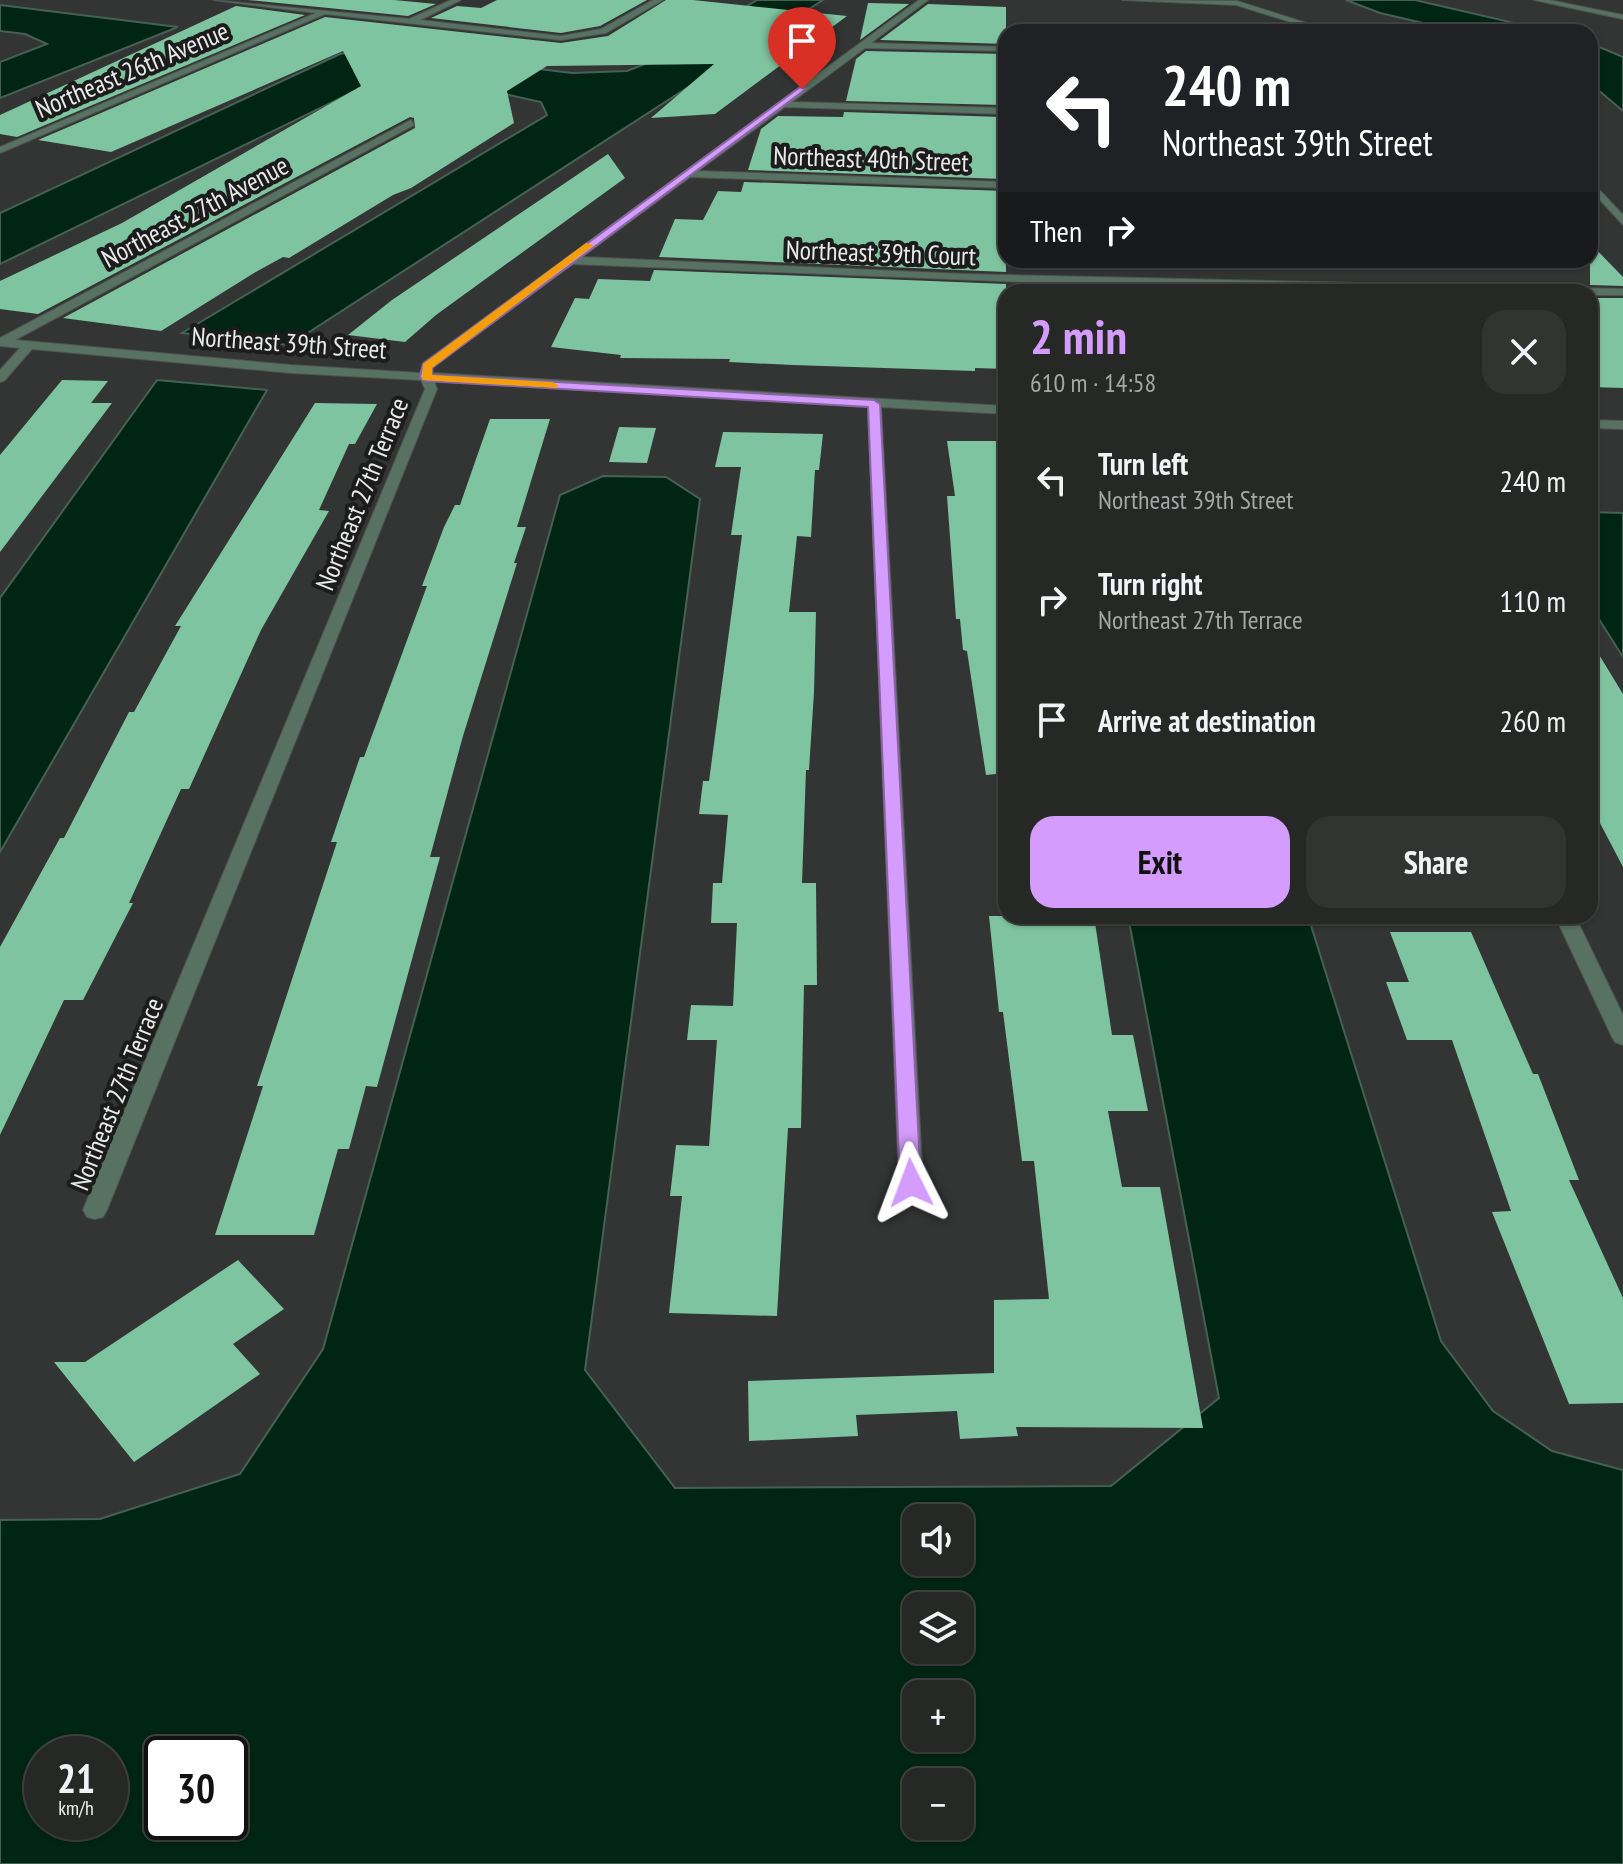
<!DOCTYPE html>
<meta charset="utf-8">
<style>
:root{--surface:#262826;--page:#323432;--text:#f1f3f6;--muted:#a4a6a7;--line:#424443;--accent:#d49cfc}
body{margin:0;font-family:"PT Sans Narrow",sans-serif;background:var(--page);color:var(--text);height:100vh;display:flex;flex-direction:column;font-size:30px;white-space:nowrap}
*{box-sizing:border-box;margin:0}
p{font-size:26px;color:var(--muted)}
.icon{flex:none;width:44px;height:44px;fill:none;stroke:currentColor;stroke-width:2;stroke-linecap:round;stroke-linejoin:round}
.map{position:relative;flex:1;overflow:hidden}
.side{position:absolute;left:998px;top:284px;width:600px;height:640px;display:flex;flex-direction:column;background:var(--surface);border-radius:24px;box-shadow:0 2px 6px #0004,0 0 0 2px var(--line)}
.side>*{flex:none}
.top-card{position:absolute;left:998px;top:24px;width:600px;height:244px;border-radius:24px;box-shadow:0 2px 6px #0004,0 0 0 2px var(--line);background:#202124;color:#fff;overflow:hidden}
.buttons{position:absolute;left:902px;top:1504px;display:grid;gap:16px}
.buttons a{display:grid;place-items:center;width:72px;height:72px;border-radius:16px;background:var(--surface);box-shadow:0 2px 6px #0004,0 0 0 2px var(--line);font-size:40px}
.speed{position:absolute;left:24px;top:1736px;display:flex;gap:16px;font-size:40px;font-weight:700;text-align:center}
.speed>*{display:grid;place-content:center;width:104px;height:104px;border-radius:50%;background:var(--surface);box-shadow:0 2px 6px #0004,0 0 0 2px var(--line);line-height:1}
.speed small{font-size:20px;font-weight:400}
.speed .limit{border:4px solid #111;border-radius:12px;background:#fff;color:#111}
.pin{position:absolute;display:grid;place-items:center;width:68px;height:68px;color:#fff;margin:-82px -34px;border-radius:50% 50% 50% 0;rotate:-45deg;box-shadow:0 0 8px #0007}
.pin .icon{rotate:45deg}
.me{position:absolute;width:88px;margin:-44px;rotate:357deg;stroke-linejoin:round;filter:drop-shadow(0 0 6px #0008)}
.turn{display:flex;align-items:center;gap:28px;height:168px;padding:0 32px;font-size:36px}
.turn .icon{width:104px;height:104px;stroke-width:2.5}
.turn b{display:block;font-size:56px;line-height:68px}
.then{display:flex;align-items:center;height:76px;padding:0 32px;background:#0003;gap:16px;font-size:30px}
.round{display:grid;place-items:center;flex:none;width:84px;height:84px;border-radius:24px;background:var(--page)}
.overview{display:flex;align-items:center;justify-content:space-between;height:136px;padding:0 32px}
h1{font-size:48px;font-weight:600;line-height:60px;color:var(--accent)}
.primary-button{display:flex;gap:16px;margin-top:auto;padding:16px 32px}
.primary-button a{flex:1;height:92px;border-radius:24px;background:var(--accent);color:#111;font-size:32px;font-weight:600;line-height:92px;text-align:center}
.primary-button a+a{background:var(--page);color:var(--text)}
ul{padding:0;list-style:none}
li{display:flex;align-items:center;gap:24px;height:120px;padding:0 32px}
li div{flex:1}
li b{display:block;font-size:30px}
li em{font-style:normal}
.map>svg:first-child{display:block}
.water{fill:#002515;stroke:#466055;stroke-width:2;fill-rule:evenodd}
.building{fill:#7fc4a0}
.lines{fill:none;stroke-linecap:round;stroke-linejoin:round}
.minor-casing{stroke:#4f5250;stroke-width:2}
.minor{fill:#577263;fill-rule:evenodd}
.route{fill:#d49cfc;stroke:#8a65a4;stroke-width:2}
.slow{fill:#f59e0b}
.labels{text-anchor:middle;stroke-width:8;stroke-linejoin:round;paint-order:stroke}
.far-street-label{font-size:26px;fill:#e9ebea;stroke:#1b1c1b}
</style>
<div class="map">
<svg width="1623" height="1864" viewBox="0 0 1623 1864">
<rect width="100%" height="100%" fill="#323533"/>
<path class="water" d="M757,0H823L289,345L182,333L547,115L541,102L500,93L353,92L0,264V213L340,54L372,49L572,73L627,71L663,57Z
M1346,0H1415L1553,32H1462L1380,13Z
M0,5L178,27L0,98V62L47,44L25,34L0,31Z
M1590,43L1623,57V111L1590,83Z
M157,380L267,390L0,852V598Z
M603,476L666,477L700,499L585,1370L675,1488L1111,1486L1219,1398L1128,916H1308L1441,1341L1493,1411L1552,1451L1623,1470V1864H0V1520L100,1519L240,1474L323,1349L560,495ZM916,1518H960V1562H916ZM916,1606H960V1650H916ZM916,1694H960V1738H916ZM42,1754H110V1822H42ZM162,1754H230V1822H162ZM916,1782H960V1826H916Z
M1590,512L1623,513V657L1590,605Z"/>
<path class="building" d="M248,0H394L436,4L408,16Z
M497,0H647L600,26L561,33L431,18L457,6L481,8Z
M666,0H693L847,16L715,114L651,118L714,64L547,66L507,91L514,123L411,188L393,195L289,258L283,257L254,273L161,331L63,318L415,128L414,118L410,117L38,314L0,309V281L122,223L361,86L343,51L111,152L38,140L325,17L561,43L608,36Z
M868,3L909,4L860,40Z
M928,4L1006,7V44L880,40Z
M236,6L305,15L17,137L0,134V115Z
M866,51L1006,54V98H1001L1002,105L846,101L856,59Z
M844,112L1003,117L1006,138H998L1003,179L748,170L761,129L778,116L843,117Z
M608,154L625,178L436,315L405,342L348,335L392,300Z
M744,182L1005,191L1006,272L659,257L675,219L703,220L718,191L741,192Z
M1590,243L1623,277V286L1590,285Z
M654,270L1006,284V369L975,368V371L793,365L729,362L730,359L620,358L621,355L551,347L575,298L589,299L598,279L650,281Z
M1590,298H1623V388L1590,387Z
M62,380L108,381L91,403H112L0,552V455Z
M315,403L377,404L355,444H349L319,510L329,511L261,630L189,789H181L129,903H133L83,1000H64L0,1135V947L60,838H64L129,712H134L181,626H175Z
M490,419H550L517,527H526L514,563H517L463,736L430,857H440L377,1087L366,1086L349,1149H338L314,1235H215L263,1086H257L337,842H331L360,757H364L427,586H422L444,527L455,505H460Z
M619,427L656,428L647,463L609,462Z
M723,432L823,434L819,470H815L811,537L797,536L789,612H816L814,692L809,770H806L802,883H816L817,985H804L801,1128H788L777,1316L669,1313L682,1196H670L676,1145L709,1146L717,1040H687L691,1005L733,1006L737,923H711L713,883H722L728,815L699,814L703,781H709L742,535H731L741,467H715Z
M947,441H1006V773L986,775L967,651L963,650L960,619H956L947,496H955Z
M1590,640L1623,694V867L1590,804Z
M989,916H1094L1112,1035H1133L1148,1111H1108L1122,1187H1160L1203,1428L1016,1427L1018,1436L960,1439L957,1411L856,1415L858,1436L749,1441L748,1381L994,1373V1300L1049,1299L1034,1161H1022L1003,1012H999Z
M1390,932H1471L1533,1074H1538L1579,1180H1569L1623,1298V1403L1569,1404L1492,1212L1511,1211L1452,1040H1407L1386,982H1409Z
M238,1260L284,1309L233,1344L260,1374L134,1462L54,1362H85Z"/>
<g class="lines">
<g class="minor-casing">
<path id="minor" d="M213,0L409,19L451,0H461L420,20L561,36L601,29L653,0H663L606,33L561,40L325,14L0,153V147L316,13Z
M919,0H928L871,43L1006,47V51L865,48L792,102L1006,108V114L785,107L698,171L1006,182V188L690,177L582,257L964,274L1623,289V295H1590V292L1096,285L573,264L433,367V373L1006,406V414L881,407L923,1183L919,1189L911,1192L903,1189L899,1183L868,406L434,381L437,389L107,1210L103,1217L95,1219L87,1217L83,1210L425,389L421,380L291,373L32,349L4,381L0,382V370L20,348L0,346V338L411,120L414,125L15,340L291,365L420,373L423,363Z
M1122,0L1237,1L1335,32H1323L1236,5Z
M1534,0H1549L1623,15V19Z
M1590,180L1623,215V225L1590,189Z
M1590,420L1623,421V429L1590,428Z
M1555,916H1575L1623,1015V1045L1615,1042L1612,1037Z"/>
</g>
<use href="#minor" class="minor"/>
</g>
<path class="route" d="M800,87L806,89L432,368V375L874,400L880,404L921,1183L918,1189L911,1191L903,1189L900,1183L868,407L426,381L420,378L423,364Z"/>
<path class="slow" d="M586,243L594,245L432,368V375L552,382L558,385L557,388L422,380L423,364Z"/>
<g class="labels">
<g class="far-street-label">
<text transform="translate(132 70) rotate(-23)" y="9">Northeast 26th Avenue</text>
<text transform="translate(871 159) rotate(2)" y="9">Northeast 40th Street</text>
<text transform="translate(195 212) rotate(-28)" y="9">Northeast 27th Avenue</text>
<text transform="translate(881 253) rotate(2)" y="9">Northeast 39th Court</text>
<text transform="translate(289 343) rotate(4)" y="9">Northeast 39th Street</text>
<text transform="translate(362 494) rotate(-68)" y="9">Northeast 27th Terrace</text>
<text transform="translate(117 1094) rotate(-68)" y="9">Northeast 27th Terrace</text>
</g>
</g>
</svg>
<div class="buttons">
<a><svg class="icon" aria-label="sound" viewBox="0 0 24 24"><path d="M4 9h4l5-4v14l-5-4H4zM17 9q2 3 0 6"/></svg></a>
<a><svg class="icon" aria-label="layers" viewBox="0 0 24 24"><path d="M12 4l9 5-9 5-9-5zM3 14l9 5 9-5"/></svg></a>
<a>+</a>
<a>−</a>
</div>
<div class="speed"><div>21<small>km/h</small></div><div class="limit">30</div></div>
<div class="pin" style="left:802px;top:89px;background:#d93025"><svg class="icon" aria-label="arrive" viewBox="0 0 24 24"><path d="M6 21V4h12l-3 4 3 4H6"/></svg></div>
<svg class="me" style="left:911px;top:1183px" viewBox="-20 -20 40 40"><path d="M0-17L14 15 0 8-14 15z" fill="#d49cfc" stroke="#fff" stroke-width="4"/></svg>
<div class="top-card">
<div class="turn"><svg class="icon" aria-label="left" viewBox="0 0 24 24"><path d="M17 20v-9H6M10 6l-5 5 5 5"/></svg><div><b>240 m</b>Northeast 39th Street</div></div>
<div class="then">Then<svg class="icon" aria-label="right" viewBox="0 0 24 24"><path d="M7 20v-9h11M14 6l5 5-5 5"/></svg></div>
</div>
<section class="side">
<div class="overview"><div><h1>2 min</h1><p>610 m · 14:58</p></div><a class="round"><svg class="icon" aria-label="close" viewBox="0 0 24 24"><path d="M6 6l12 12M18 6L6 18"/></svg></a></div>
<ul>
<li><svg class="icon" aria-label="left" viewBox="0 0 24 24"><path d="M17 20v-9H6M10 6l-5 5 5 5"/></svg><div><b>Turn left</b><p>Northeast 39th Street</p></div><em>240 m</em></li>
<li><svg class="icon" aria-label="right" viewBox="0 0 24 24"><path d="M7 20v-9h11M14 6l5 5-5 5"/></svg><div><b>Turn right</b><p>Northeast 27th Terrace</p></div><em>110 m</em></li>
<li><svg class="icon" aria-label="arrive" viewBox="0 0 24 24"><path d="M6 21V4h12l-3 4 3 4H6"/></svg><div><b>Arrive at destination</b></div><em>260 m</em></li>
</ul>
<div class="primary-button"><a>Exit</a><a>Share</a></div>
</section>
</div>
